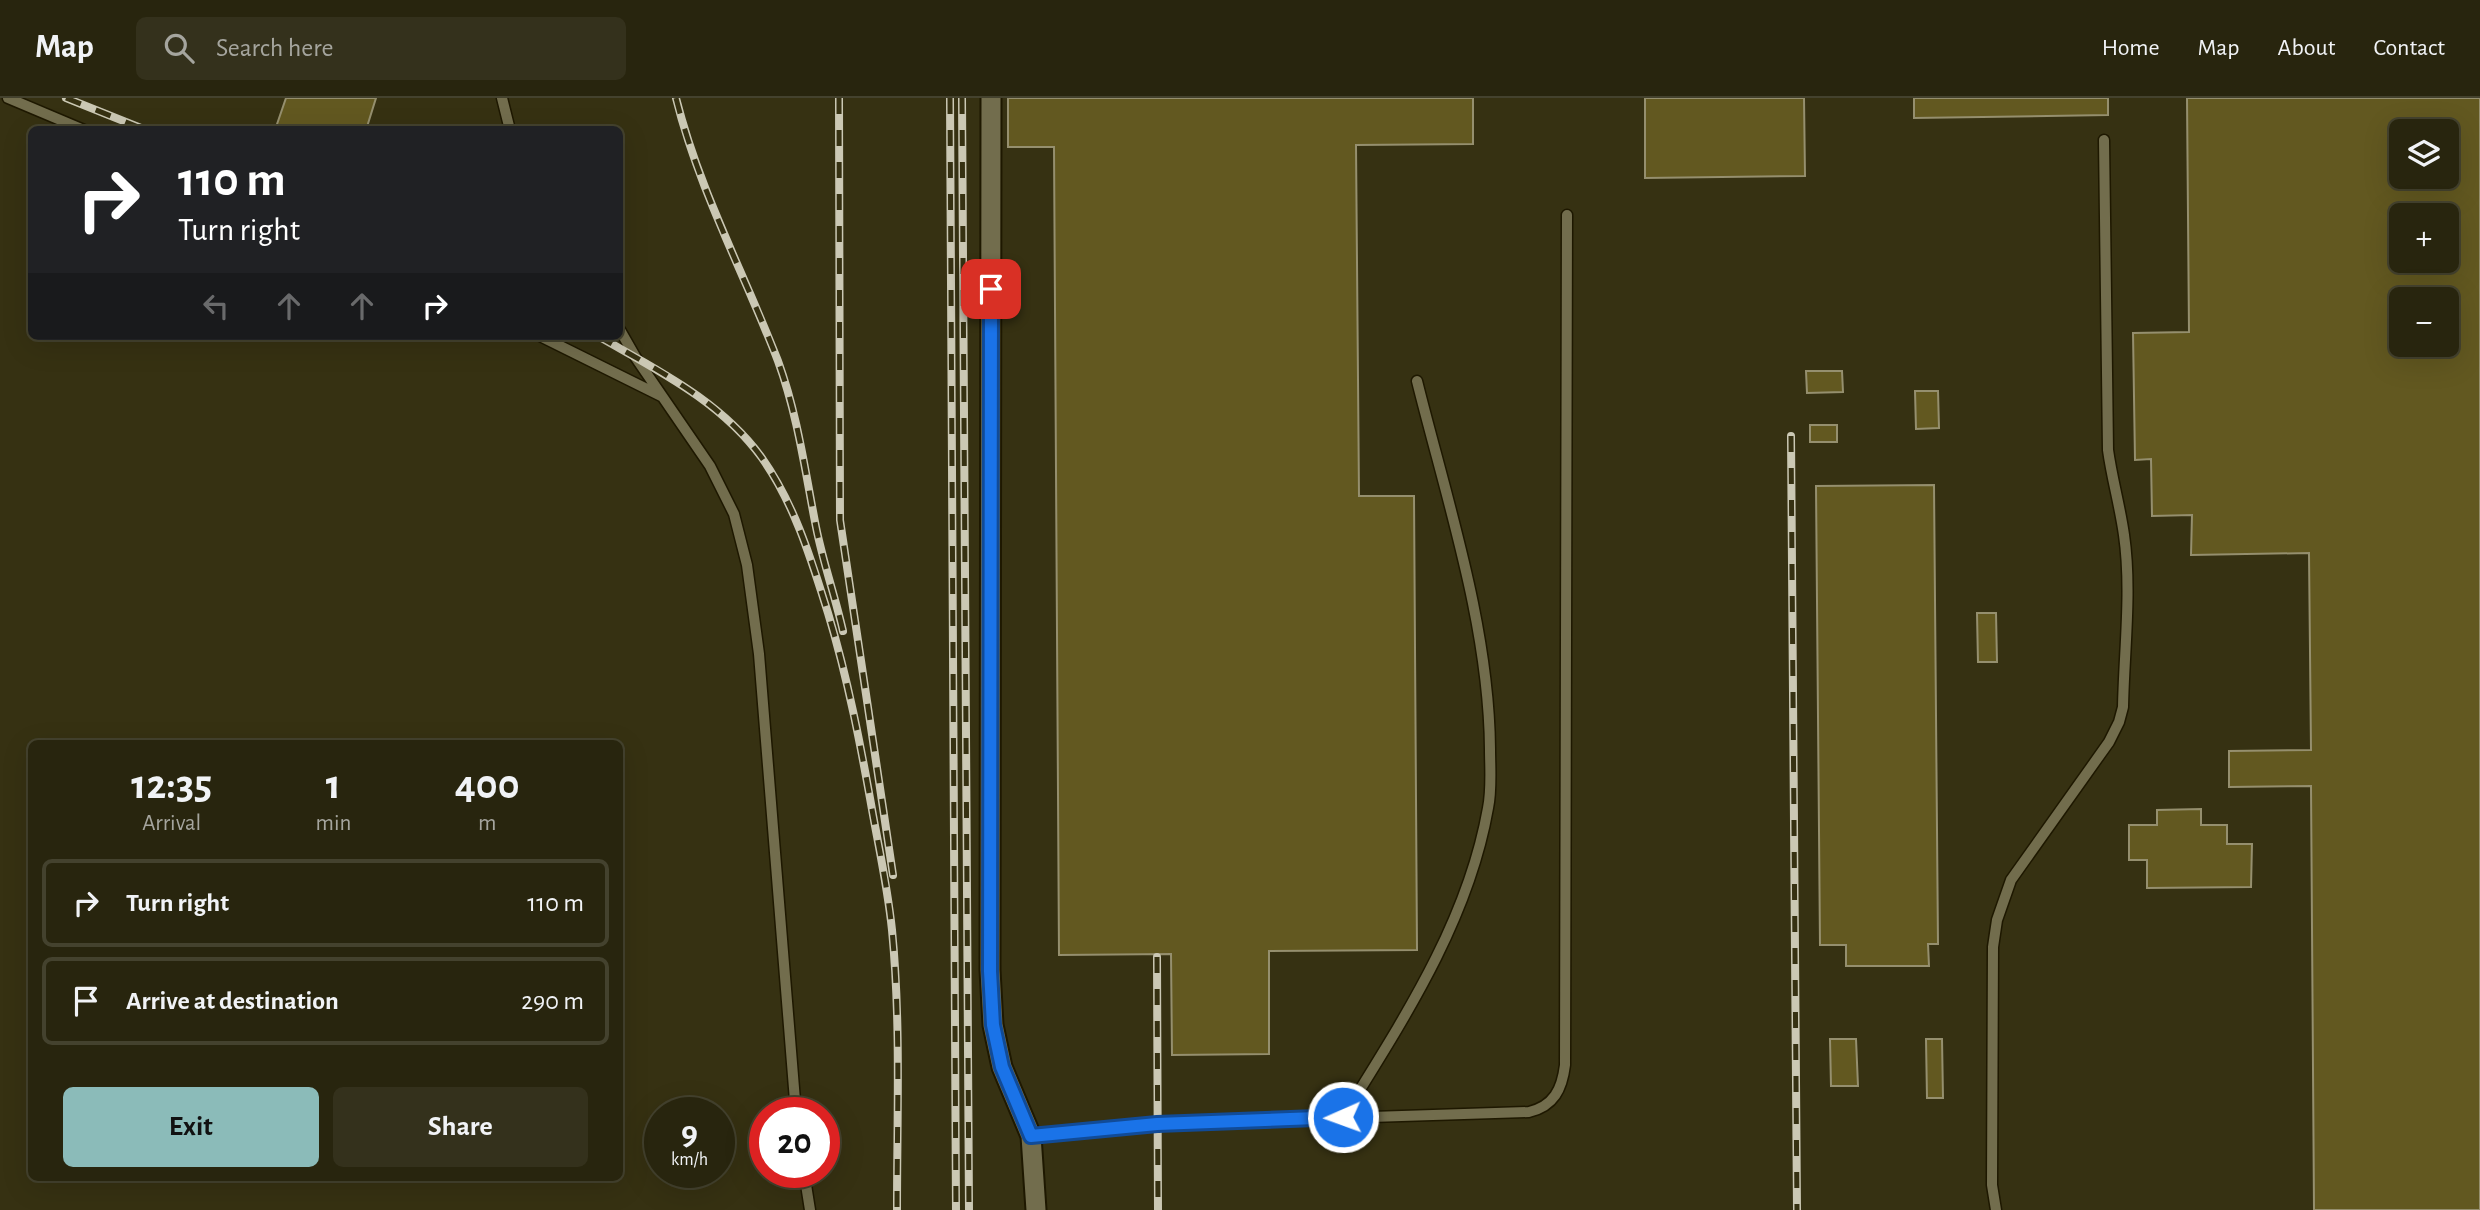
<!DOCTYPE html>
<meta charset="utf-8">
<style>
:root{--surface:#28250e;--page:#34311c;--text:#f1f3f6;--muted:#a5a59e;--line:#44422e;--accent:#8bbbb9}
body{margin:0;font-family:"Alegreya Sans",sans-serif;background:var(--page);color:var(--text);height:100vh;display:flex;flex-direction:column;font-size:26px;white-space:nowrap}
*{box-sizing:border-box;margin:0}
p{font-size:23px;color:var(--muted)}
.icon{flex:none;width:38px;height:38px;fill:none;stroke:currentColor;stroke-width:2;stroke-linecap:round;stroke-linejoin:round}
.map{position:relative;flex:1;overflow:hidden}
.drawer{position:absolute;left:28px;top:642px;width:595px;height:441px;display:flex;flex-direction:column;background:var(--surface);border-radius:10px;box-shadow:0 7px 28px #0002,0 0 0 2px var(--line)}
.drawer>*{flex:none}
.top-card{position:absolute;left:28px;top:28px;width:595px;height:214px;border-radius:10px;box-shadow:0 7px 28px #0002,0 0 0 2px var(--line);background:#202124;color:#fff;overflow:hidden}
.controls{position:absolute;left:2389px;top:21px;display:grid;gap:14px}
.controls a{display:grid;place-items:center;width:70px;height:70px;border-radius:10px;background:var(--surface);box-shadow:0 7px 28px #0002,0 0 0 2px var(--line);font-size:35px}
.speed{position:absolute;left:644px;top:999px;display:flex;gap:14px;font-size:35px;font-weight:700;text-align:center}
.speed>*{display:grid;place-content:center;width:91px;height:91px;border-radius:50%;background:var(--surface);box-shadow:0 7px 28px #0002,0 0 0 2px var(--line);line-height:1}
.speed small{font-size:18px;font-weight:400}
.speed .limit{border:10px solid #d22;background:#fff;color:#111}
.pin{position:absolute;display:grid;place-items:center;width:60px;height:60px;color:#fff;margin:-30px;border-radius:14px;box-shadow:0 4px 10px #0006}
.me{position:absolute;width:77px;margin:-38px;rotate:268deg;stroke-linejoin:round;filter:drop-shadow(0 0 5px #0008)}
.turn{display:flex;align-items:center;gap:24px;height:147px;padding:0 35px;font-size:32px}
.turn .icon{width:91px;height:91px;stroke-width:2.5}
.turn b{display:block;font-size:49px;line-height:60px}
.lanes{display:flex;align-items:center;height:66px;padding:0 35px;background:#0003;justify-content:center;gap:35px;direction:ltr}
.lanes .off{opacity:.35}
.eta{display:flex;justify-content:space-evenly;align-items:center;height:119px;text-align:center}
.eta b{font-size:42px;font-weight:700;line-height:49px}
.cta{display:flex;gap:14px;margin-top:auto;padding:14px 35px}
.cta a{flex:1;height:80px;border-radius:10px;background:var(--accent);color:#111;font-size:28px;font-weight:700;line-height:80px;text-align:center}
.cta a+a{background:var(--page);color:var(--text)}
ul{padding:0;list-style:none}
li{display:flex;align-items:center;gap:21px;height:88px;margin:0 14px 10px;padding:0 21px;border:4px solid var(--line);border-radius:10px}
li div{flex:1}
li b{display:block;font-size:26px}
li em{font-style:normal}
header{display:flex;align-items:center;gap:42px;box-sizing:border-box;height:98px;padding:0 35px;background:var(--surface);border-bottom:2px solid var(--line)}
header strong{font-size:33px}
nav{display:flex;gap:38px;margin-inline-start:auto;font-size:24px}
.search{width:490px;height:63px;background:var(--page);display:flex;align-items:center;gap:18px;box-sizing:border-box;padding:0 24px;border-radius:10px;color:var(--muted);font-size:26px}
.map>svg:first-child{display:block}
.building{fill:#625820;stroke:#958f6e;stroke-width:2;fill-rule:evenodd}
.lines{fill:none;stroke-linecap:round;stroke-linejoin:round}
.service-casing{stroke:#1e1800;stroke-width:13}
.minor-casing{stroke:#1e1800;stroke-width:23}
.service{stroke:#726d4d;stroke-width:10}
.minor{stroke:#726d4d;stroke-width:19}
.rail-casing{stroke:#cbc8b4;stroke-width:8}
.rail{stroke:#363112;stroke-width:5;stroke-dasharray:16;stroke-linecap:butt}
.route-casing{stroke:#114b97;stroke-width:18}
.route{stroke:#1a73e8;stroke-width:12}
</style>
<header>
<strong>Map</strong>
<div class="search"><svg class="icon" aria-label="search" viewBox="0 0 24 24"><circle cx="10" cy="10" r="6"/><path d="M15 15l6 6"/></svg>Search here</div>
<nav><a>Home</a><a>Map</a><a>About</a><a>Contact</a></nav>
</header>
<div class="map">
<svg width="2480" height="1112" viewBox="0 0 2480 1112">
<rect width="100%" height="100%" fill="#363112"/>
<path class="building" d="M286,0H376L366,32H275Z
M1008,0H1473V46L1356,47L1359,398H1414L1417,852L1269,853V956L1172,957L1171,856L1059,857L1054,49H1008Z
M1645,0H1804L1805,78L1645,80Z
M1914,0H2108V17L1914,20Z
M2187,0H2480V1112H2314L2311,688L2229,689V653L2311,652L2309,455L2191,457L2192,417L2152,418L2151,361L2135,362L2133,235L2189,234ZM2401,33H2446V79H2401ZM2401,117H2446V163H2401ZM2401,201H2446V247H2401Z
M1806,273H1842L1843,294L1807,295Z
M1915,293H1938L1939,330L1916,331Z
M1810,327H1837V344H1810Z
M1934,387L1938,846H1928L1929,868H1846V847H1820L1816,388Z
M1977,515H1996L1997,564H1978Z
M2201,711V727H2227V746H2252L2251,789L2147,790V762H2129V727H2157V712Z
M1830,941H1856L1858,988H1831Z
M1926,941H1942L1943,1000H1927Z"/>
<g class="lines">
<g class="service-casing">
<path id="service" d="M8,0L84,32
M502,0L510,32
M620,232L636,260L710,368L734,416L747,467L759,556L796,1015
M540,238L661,298
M1343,1019C1403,922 1468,824 1488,710C1492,691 1490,670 1490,651C1489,528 1447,403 1417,283
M1031,1038L1157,1026L1529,1014C1554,1008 1562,991 1565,967L1567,117
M804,1074L810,1112
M1996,1112L1992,1087L1993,849L1997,822L2011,782L2109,644L2119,624L2123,609C2124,554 2132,492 2124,437C2120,408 2112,381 2108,352L2104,42"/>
</g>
<g class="minor-casing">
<path id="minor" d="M991,0L990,872L993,927L1002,969L1031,1038L1036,1112"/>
</g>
<use href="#service" class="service"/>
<use href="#minor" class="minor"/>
<g class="rail-casing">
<path id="rail" d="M66,0L146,32
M676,0C699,92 744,175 778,263C798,318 805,373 816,429C823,464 835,498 843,533
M839,0L840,422L893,777
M950,0L956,1112
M962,0L969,1112
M598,238C657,272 721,303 762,360C795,407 811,461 828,515C848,581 861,649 873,717C880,755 888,793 892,832C901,924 897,1019 897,1112
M1791,338L1797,1112
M1157,859L1158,1112"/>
</g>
<use href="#rail" class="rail"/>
</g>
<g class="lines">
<g class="route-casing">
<path id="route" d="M991,191L990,873L993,927L1002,969L1031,1038L1157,1026L1343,1019"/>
</g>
<use href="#route" class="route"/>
</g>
</svg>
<div class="controls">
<a><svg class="icon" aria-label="layers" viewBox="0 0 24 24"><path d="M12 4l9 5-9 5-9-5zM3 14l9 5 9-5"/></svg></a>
<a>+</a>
<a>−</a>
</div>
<div class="speed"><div>9<small>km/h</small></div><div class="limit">20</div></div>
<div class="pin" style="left:991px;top:191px;background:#d93025"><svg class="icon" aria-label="arrive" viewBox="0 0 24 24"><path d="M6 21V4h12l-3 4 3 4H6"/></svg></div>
<svg class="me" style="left:1343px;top:1019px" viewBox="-20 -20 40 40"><circle r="17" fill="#1a73e8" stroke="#fff" stroke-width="3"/><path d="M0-11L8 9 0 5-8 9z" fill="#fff"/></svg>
<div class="top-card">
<div class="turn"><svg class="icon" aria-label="right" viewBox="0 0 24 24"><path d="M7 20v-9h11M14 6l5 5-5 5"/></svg><div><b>110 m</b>Turn right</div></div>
<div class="lanes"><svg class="icon off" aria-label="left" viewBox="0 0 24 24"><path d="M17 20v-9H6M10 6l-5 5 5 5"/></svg><svg class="icon off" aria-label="ahead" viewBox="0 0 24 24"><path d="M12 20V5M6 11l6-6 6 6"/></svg><svg class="icon off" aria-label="ahead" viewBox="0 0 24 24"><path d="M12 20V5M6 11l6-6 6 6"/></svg><svg class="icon" aria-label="right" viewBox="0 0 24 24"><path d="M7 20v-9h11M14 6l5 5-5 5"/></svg></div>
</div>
<section class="drawer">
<div class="eta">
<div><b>12:35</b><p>Arrival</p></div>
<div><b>1</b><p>min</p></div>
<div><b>400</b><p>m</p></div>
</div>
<ul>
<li><svg class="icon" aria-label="right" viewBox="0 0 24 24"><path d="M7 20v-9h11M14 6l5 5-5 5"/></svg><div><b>Turn right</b></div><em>110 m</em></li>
<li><svg class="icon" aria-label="arrive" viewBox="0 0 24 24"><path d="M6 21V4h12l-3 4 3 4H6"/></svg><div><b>Arrive at destination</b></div><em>290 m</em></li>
</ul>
<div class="cta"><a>Exit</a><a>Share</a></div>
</section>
</div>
